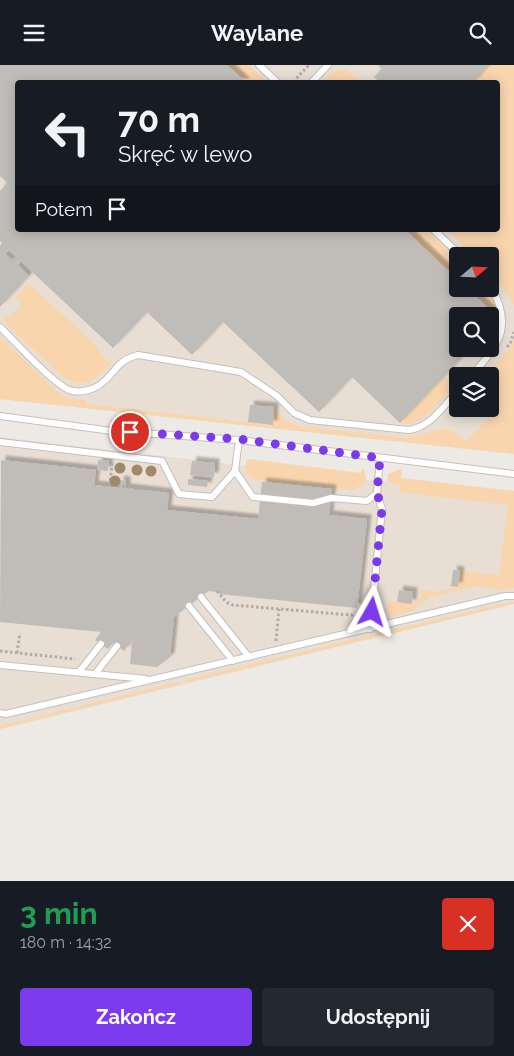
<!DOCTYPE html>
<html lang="pl">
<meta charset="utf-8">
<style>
:root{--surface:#171b24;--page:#242831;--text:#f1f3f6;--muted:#9ea1a6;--accent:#7c3aed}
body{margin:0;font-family:Raleway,sans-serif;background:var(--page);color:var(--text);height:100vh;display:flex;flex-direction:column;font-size:19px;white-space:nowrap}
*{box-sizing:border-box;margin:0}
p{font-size:16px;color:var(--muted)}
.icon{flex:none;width:28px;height:28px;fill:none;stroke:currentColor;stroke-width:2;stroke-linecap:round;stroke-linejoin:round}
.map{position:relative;height:816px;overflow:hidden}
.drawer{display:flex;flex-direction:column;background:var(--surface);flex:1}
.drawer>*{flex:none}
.hud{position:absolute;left:15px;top:15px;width:485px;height:152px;border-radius:5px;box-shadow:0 2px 12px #0003;background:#171b24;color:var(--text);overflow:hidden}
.needle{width:32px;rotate:71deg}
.fabs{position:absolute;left:449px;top:182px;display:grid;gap:10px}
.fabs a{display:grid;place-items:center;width:50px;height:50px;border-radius:5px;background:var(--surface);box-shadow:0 2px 12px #0003;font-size:25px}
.pin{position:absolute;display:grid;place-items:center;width:42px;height:42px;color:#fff;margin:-21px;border:2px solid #fff;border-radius:50%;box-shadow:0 1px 5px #0007}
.me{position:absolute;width:55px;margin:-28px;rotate:6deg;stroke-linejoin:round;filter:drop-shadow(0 0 4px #0008)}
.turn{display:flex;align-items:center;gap:18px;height:105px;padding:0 20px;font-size:22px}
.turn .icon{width:65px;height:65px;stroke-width:2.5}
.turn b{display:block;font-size:35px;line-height:42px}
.then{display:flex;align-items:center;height:48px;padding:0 20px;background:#0003;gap:10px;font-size:19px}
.round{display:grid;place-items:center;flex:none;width:52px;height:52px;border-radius:5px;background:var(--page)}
.overview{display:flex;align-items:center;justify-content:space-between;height:85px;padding:0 20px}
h1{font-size:30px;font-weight:700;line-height:38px;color:#1e9e55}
.action{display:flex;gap:10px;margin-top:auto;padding:10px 20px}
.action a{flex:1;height:58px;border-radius:5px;background:var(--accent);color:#fff;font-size:20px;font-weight:700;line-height:58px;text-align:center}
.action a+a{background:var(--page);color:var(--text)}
header{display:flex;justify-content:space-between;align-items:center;height:65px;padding:0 20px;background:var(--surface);font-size:22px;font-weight:700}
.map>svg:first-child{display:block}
.built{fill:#e8ded3;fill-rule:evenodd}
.green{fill:#f9d5ae}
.building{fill:#c0bcb8;filter:url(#shadow)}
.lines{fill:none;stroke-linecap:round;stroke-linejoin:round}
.service-casing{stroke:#c4c0bc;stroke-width:8}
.path{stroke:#afaca8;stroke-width:3;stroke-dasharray:2.5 2.5;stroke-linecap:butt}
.service{stroke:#fff;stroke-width:6}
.tree{fill:#9e896a}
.route{stroke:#7c3aed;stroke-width:9;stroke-dasharray:0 16.2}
</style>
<header><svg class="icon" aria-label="menu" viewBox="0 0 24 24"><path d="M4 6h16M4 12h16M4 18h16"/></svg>Waylane<svg class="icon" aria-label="search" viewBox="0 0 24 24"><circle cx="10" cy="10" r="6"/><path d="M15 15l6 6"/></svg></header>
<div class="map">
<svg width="514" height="816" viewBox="0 0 514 816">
<defs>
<filter id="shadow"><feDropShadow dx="4.5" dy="-4.5" stdDeviation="1" flood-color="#0004"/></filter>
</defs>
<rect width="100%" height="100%" fill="#ede9e4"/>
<path class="built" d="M0,0H514V389L0,334ZM18,18H498V165H18ZM458,191H490V224H458ZM458,251H490V284H458ZM458,311H490V344H458Z
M0,372L514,432V539L0,664Z"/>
<path class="green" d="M227,0H249L267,17H246Z
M489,0H514V241L509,230L490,207V191H475L447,165H498V18L473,17Z
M343,4L347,5L360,17H325L333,6Z
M412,165H426L457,195V215L411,171L415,167Z
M28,218L100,284L98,286L111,299C95,315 85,325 63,312L2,255L5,251L11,252L22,239L16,232Z
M470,224H485L496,237L500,245L499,270L490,283V263L499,253L469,225Z
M0,272L59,328L72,334L86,335V339L272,360L274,342L287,357L297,361L407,373L443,364C454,364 458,370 466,377L498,343L490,336V311H485L511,281L514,273V389L0,334Z
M444,311L454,321C440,336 423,363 400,358Z
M249,394L361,408V404H364L366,414L362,421L354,425L252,414C245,410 245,403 246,396Z
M402,403L401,413L514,426V523L499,525L478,521L428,533L412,546L394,551L388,548V536L412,539L421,532L422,525L438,527L458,522L460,506L499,510L508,440L400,427V419L387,417L388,409Z
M510,537H514V539L186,618L185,615Z
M177,617L179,620L0,664V661Z"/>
<path class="building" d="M0,0H227L246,18H18V165H405L458,215V224H467L499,253L490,263V251H458V284H470L400,358L352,312L319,347L223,257L192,290L147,247L113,283L9,185L5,189L12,195L16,192L21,196L18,200L29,211L0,242V181L2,178L0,176V126L7,118L0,111Z
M378,0H489L473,18H397L395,16L393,18H380L374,12L382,4Z
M250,340L274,342L273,360L248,357Z
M1,395L96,405L94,420L119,423L120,415L126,416V423L169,428L167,445L258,454L262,417L332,424L329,450L367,454L357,543L219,529V527L208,526L174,552L170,592L157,602L130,599L132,575L124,586L113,578L108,584L95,575L101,567L0,557Z
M98,395L109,396L108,406L97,405Z
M192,396L215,398L214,412L190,410Z
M188,414L208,416L207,422L188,420Z
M453,505L460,506L458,522L451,521Z
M399,525L413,527L412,539L397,537Z"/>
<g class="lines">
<g class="service-casing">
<path id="service" d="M259,0L278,18
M311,18L328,0
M434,165L461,191
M0,262C14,275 57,324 73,326C82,328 95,324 102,318C118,305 116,296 138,290L241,307L277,331L294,348L310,355L409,365C431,362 443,341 458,326
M471,311C500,279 514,261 490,220
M0,351L112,366L239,375L514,409
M0,377L162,396L179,429L212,432L235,406L239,375
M235,406L253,432L313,438L331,433L367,436L377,428
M201,532L249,592
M189,541L233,596
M370,564L382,444L377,428L380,393
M0,600L146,614
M79,607L101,579
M95,609L117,581
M0,648L6,649L505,531H514"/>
</g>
<path class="path" d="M293,17L309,0
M507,282L510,279L514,267
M450,305L455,310H463
M112,398L110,420L167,426
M217,526L226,537L233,540L362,551
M276,576L279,544
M0,586L75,594
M17,588L20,568"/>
<use href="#service" class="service"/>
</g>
<g class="tree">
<circle cx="120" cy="403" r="5.5"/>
<circle cx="137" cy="405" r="5.5"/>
<circle cx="151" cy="406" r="5.5"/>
<circle cx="115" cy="416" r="5.5"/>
</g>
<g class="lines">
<path class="route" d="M130,367L239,374L380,393L377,428L382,444L372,547"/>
</g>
</svg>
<div class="fabs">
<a><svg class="needle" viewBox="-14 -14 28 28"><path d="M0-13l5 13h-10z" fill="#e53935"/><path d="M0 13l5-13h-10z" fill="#9ea1a6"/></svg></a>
<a><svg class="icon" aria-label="search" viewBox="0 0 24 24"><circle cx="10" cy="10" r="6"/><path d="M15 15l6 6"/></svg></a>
<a><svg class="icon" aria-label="layers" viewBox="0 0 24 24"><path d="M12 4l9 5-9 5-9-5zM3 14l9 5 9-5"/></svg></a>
</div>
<div class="pin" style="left:130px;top:367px;background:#d93025"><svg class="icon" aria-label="arrive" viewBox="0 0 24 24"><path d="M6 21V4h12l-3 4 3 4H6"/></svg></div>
<svg class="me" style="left:372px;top:547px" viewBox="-20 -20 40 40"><path d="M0-17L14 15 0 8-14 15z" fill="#7c3aed" stroke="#fff" stroke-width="4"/></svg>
<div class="hud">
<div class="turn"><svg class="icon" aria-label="left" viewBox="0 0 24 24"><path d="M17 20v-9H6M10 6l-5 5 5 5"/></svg><div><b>70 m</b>Skręć w lewo</div></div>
<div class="then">Potem<svg class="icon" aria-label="arrive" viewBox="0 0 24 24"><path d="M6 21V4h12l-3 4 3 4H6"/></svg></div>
</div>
</div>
<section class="drawer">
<div class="overview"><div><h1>3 min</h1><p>180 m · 14:32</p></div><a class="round" style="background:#d93025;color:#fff"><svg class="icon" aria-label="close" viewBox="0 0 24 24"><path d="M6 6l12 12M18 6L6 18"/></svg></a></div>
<div class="action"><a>Zakończ</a><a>Udostępnij</a></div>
</section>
